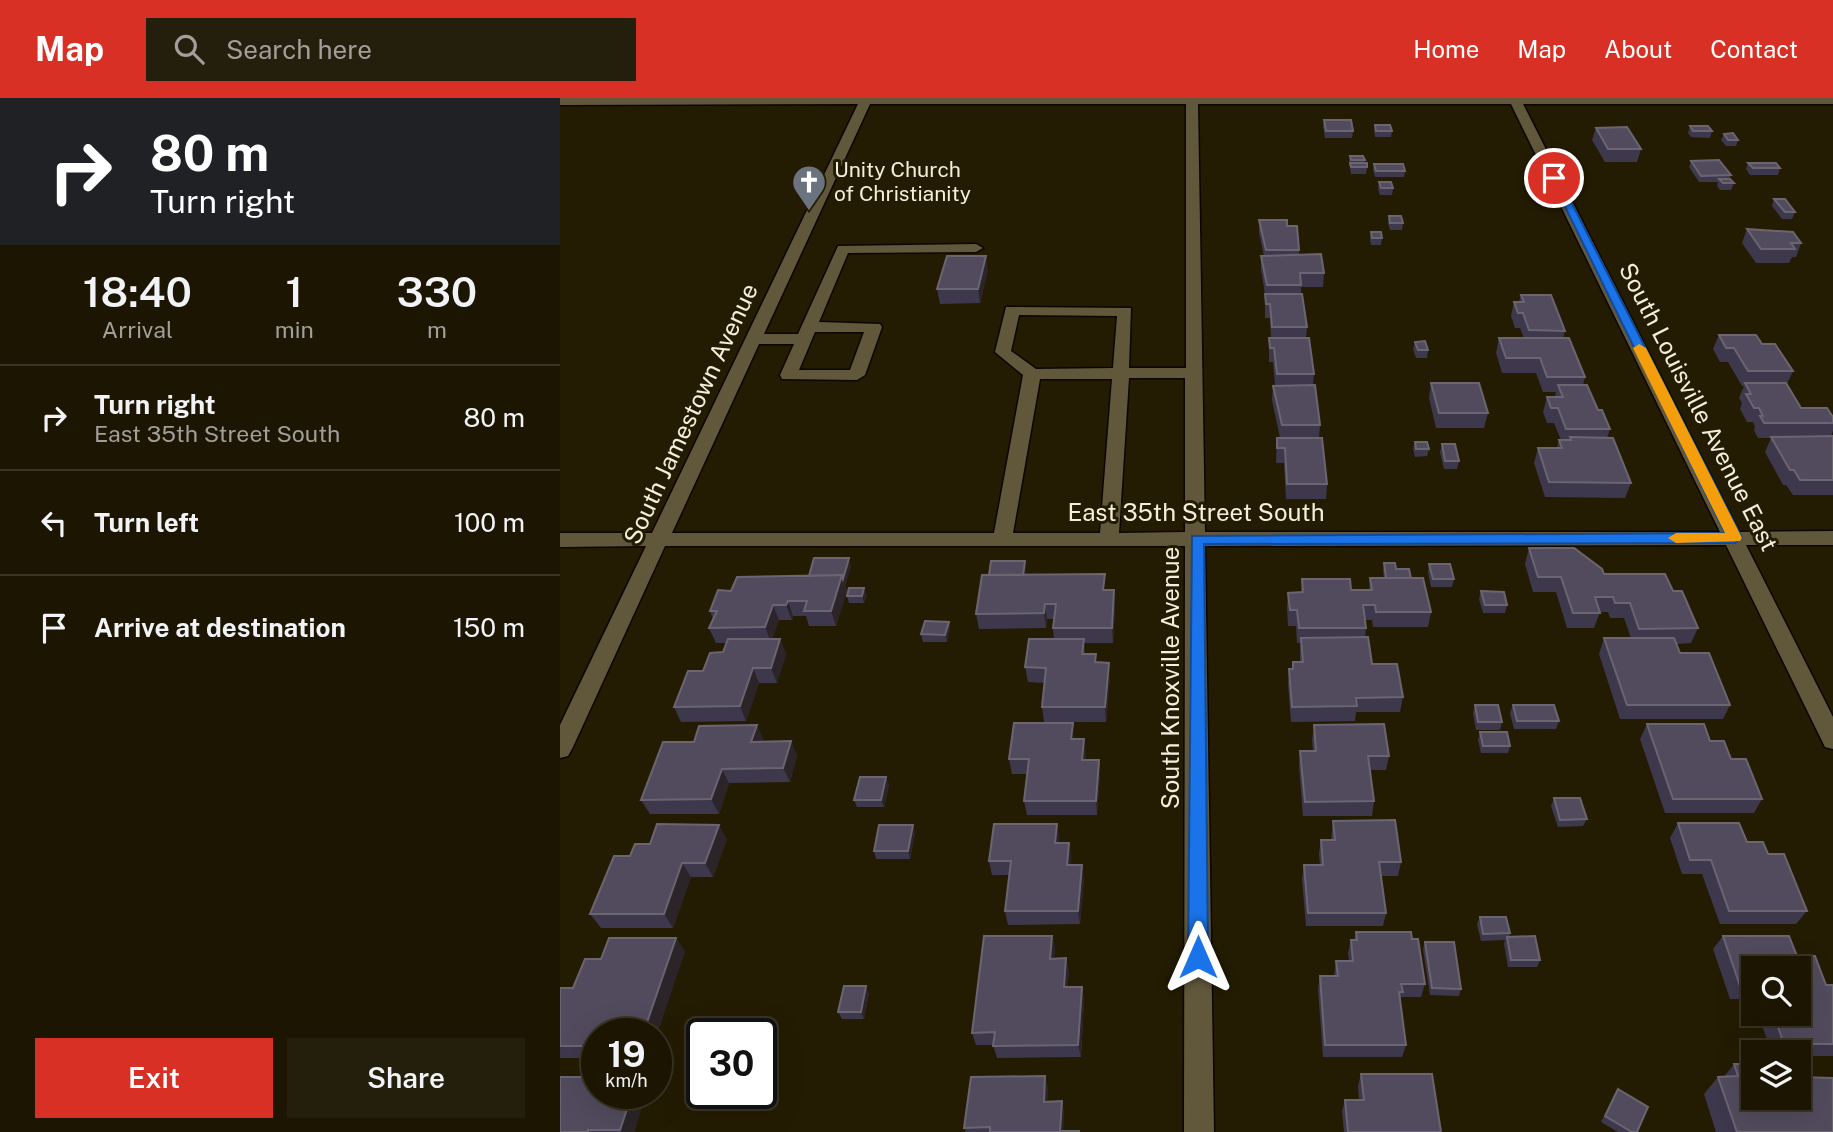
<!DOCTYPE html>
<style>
:root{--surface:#1b1502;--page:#241e0c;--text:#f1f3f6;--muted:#a09f99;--line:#393424;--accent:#d93025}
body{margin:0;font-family:"Public Sans",sans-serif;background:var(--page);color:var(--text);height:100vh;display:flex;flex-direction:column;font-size:26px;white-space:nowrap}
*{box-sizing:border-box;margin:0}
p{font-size:23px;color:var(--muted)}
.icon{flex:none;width:38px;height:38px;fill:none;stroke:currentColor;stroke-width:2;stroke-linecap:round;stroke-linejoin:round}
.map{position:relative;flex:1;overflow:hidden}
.panel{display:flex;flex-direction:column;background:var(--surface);width:560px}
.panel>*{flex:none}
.top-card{background:#202124;color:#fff;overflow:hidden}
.controls{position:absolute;left:1181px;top:858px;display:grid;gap:14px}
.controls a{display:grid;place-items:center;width:70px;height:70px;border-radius:0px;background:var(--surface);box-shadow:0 7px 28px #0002,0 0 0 2px var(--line);font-size:35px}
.speed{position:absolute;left:21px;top:920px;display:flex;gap:14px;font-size:35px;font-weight:700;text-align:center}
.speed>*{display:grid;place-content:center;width:91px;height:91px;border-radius:50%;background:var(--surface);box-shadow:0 7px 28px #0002,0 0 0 2px var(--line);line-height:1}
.speed small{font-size:18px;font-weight:400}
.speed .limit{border:4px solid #111;border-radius:10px;background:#fff;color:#111}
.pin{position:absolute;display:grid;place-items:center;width:60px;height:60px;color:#fff;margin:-30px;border:4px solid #fff;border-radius:50%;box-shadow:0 2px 7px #0007}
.me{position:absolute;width:77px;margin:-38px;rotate:0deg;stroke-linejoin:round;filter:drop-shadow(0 0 5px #0008)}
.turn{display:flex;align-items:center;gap:24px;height:147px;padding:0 35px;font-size:32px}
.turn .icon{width:91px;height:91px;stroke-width:2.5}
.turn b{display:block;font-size:49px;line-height:60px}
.eta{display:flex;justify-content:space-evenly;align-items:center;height:119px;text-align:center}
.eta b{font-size:42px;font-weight:600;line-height:49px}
.button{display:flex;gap:14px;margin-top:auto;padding:14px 35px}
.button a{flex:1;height:80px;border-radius:0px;background:var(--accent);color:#fff;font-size:28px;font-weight:600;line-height:80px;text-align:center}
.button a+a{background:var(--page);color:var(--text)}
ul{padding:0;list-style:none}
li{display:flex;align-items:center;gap:21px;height:105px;padding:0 35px;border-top:2px solid var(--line)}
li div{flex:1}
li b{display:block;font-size:26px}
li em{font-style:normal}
header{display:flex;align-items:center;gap:42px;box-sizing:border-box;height:98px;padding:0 35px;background:var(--accent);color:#fff}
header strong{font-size:33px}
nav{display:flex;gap:38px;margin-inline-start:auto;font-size:24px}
.search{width:490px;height:63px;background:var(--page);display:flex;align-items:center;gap:18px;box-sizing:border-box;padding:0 24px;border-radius:0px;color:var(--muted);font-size:26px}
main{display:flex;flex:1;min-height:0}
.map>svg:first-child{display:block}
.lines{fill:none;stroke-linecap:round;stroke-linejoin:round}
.minor-casing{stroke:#0d0600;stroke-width:3}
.minor{fill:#61583c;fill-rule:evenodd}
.wall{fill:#3e384d}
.shaded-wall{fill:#2b2428}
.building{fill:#514b5d;stroke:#6a6571;stroke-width:2}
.route{fill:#1a73e8;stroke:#114b97;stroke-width:2}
.slow{fill:#f59e0b}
.labels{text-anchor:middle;stroke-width:6;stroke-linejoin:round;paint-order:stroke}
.far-poi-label{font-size:21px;fill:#f3eede;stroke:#241c02;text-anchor:start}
.street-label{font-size:24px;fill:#f3eede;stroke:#241c02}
</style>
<header>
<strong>Map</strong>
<div class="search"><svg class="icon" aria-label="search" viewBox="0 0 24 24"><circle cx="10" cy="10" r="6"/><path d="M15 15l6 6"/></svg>Search here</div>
<nav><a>Home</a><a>Map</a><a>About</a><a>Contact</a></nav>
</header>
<main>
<section class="panel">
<div class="top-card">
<div class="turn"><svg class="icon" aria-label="right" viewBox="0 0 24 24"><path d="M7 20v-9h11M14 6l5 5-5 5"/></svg><div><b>80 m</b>Turn right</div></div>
</div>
<div class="eta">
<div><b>18:40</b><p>Arrival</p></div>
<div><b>1</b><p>min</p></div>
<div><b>330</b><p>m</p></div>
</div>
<ul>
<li><svg class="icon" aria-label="right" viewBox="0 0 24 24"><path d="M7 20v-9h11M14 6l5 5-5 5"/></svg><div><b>Turn right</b><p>East 35th Street South</p></div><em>80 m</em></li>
<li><svg class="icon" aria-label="left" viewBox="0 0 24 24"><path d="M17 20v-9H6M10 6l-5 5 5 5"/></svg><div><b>Turn left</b></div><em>100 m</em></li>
<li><svg class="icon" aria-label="arrive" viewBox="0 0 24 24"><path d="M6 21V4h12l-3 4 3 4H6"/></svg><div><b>Arrive at destination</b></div><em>150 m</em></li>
</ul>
<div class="button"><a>Exit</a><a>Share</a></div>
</section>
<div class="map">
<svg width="1273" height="1034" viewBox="0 0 1273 1034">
<rect width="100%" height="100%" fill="#241c02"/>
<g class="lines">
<g class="minor-casing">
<path id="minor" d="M0,0H1273V6H963L1179,434L1273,433V447H1186L1273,619V651L1265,649L1166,447L645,448L654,1034H624L625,448H105L12,651L8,658L0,660V627L86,448L0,449V435H92L298,6L0,7ZM310,6H626V270H569L571,210L446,209L435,254L463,277L434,435H112L199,246H234L220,277L222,281L297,282L305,277L322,229L320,226L259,224L288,155L416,154L423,150L416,146L278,148L238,236H204ZM638,6H951L1160,434H645ZM459,217L557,218L553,270L476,271L451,253ZM255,234H304L290,272H239ZM569,280H625V434L559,435ZM480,281H552L540,435H453Z"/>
</g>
<use href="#minor" class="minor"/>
</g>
<path class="wall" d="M764,22L793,33L792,40H765L763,28Z
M815,27L832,33L831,39H815L814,33Z
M1130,28L1152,33L1150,40L1131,39L1128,35Z
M1036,30L1081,51L1077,64H1045L1032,42Z
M1164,36L1178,42L1176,48H1166L1161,42Z
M790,58L805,62L804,65L807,69L806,76H791L789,64Z
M1131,63L1171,77L1169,81L1174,85L1171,92H1160L1157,88L1158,84H1139L1129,69Z
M1188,65L1220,70L1218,77H1190L1186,71Z
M814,66L845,73L844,79H815L813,72Z
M819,84L833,90L832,97H820L818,91Z
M1214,101L1235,114L1232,121H1222L1212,108Z
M829,118L843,125L842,132H830L828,125Z
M699,122L727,128L739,152V157L764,175L763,189H741V196L747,229L746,240L754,276L753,287L760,327L759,340L767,386L766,401H726L724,365H716L717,340H720L712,302L713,288L715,287L713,264H709V240H711L710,220H705V196L701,172V158H704L699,135Z
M1187,131L1241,145L1236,159H1232L1229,165H1196L1182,145Z
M811,134L822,140L821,147H811L810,141Z
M428,172L420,205L380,206L377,191Z
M961,197L1005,233L1003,240L1025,279L1023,287L1050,331L1047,340L1071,385L1065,400L985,399L974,365L978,350H997L999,342H1001L994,325H987L983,314L987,299H995L996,294H983L976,275H942L936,255L939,240H964L960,230H955L951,218L954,204H959Z
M1159,237L1202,246L1233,273L1227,286L1241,310L1273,319V333L1271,338H1273V397H1233L1226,387H1223L1205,354L1211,340H1198L1194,332L1195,329L1193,324H1187L1180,311L1182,305L1179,300L1184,288H1182L1168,264H1160L1153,251Z
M855,244L868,252L867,260H856L853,251Z
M871,285L928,315L924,330H876L869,300Z
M855,344L869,351L867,358L855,359L853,351Z
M882,346L899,363L897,371H884L880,354Z
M969,450L1044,476L1113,493L1138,530L1131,545L1116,546L1120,555L1170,607L1163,621H1060L1039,556L1044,540H1071L1064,520H1050L1048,514H1040L1034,530H1007L996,494H973L965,466Z
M465,463L466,471L465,477L546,492L555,508L553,545H524L525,556L536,564L550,580L546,624H484L482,609L485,585L468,584L465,569L494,541L493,530L494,521H487L486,530L419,531L416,516L429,477Z
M824,465L851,480L871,514L868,529H813L812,522H805L806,530L805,539L812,566L843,599L840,614H796L795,623L731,624L728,586L729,571H732L733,564H740V545H737L736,528H728L727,510L728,495L741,494L742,481L791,492H809L810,480H824L823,473Z
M869,466L894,481L892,489H871L868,474Z
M291,468L285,488L287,492L276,528H249L246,518H233L232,522H219L212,541H220L226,556L217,585H199L186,623L121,624L114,609L143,573L163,554L166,545H156L149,530L153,521L150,513L249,478Z
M921,493L947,507L945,515H923L919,501Z
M307,497L304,505H289L287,498Z
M389,524L390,531L387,544H363L361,536Z
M915,607L942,624L940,632H916L913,615Z
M953,607L999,623L996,631H954L950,615Z
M1087,626L1150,643L1202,701L1194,715H1105L1080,641Z
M754,627L829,658L826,672H810L814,703L812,718H743L739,668L740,653H753L752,642Z
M920,634L950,648L948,655H921L918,642Z
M514,641L526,656L525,662H539L540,677L537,717H467L464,703L468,676H452L449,661Z
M204,642L203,644L231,643L237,658L230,684L169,685L159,716H90L81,702Z
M326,679L329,687L324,709H297L294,702Z
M994,700L1027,721L1023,728L998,729L991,708Z
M773,723L841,764L838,778H821L826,815L823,828H746L742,781L744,767H760L759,756L761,742H771Z
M1118,725L1187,744L1247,813L1236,826H1160L1142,776H1122L1110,740Z
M497,726L499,740V745H509L511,759L510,767L524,781L520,826L448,827L445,813L449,777H432L429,763Z
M355,735L350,761H316L314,753Z
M167,741L153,779H131L113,830H41L30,816L70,758L90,746Z
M920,819L950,835L949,839L980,862L977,869H948L944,846L945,842L921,843L917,826Z
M796,834L852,841L865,886L861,899H841L840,903L846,947L842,959H763L758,891L760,878H774L776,863H789L788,855L791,842H794Z
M492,838L495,851L494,861L509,873L507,889H522L524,902L521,959L437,960L433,947H416L412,935Z
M1163,838L1237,858L1266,887H1273V958H1239V954H1211L1198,915H1239L1194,870V903L1193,901H1170L1153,851Z
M116,840L125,854L37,936V960H0V890H13L41,861Z
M865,844L901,891L899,898L870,897L863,851Z
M309,895L304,921H282L278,914Z
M1174,966L1194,999L1273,1034H1156L1144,996L1158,979H1164Z
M801,976L880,1034H784L782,1013L785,1002H799L798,988Z
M488,990L487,1004L502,1003L504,1015L503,1033L519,1034H406L404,1030Z
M1058,991L1077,1034H1058L1041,1024Z
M86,996L74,1034H0Z"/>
<path class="shaded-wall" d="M426,158L428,172L420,205L418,191Z
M289,460L291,468L285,488L287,492L276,528L271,513L282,477Z
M465,463L466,471L463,491L462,483Z
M304,490L307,497L304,505L302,498Z
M554,492L555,508L553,545L552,530Z
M228,503L233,518L232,522L226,507Z
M485,506L487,521L486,530L484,515Z
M213,507L219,522L211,544L205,529Z
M389,524L390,531L387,544L385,537Z
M220,541L226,556L217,585L211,570Z
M549,565L550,580L546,624L545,609Z
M193,570L199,585L186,623L180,608Z
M513,625L514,640L513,656L511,641Z
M197,627L204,642L198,659L191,644Z
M524,641L526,656L524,677L522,662Z
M231,643L237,658L230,684L223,670Z
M539,662L540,677L537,717L536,703Z
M162,671L169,685L159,716L151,701Z
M326,679L329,687L324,709L321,702Z
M497,726L499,740L497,759L495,745Z
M159,727L167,741L153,779L145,765Z
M353,727L355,735L350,761L348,753Z
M509,745L511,759L509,781L507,767Z
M122,765L131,779L113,830L104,816Z
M522,767L524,781L520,826L518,813Z
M492,838L495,851L493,874L490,861Z
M116,840L125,854L96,940V936H83Z
M506,860L509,873L506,902L504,889Z
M306,888L309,895L304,921L301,914Z
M522,889L524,902L521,959L518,947Z
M485,978L488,990L487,1016L484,1004Z
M72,996H86L74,1034H62L60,1032Z
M502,1003L504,1015L503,1034H500Z"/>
<path class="building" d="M764,22H791L793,33H766Z
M815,27H830L832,33H816Z
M1130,28H1148L1152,33H1133Z
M1067,29L1081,51H1048L1036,30Z
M1173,35L1178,42H1168L1164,36Z
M790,58H803L805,62H791Z
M1159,62L1171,77L1141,78L1131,63Z
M790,65H807V69H791Z
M1188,65H1216L1220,70H1193Z
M814,66H843L845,73H816Z
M1159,81H1170L1174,85H1163Z
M819,84H831L833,90H821Z
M1214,101H1225L1235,114H1225Z
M829,118H841L843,125H830Z
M699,122H727V128H737L739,152H706Z
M1187,131L1233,134L1241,145H1231L1235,151H1201Z
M811,134H821L822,140H812Z
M761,156L764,175H740L741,187H707L701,158Z
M387,158H426L418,191H377Z
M705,196H742L747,229H712L710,206H706Z
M961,197H991L1005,233L969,232L963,215H958L954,204H964Z
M1159,237H1196L1202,246H1215L1233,273H1188L1174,250H1166Z
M709,240H749L754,276H717L714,250H710Z
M939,240H1009L1025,279H987L980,260H946Z
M865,243L868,252H858L855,244Z
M871,285H919L928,315H879Z
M1185,285H1226L1241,310H1267L1273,319V325H1204L1200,318H1203L1199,310H1194L1186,296H1191Z
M755,287L760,327H722L713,288Z
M998,287H1027L1038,312H1042L1050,331H1006L998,310H991L987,299H1003Z
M1273,338V382H1240L1234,372H1230L1211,339Z
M1010,339L1053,340L1071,385L989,384L978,350H1002L999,342H1011Z
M717,340H762L767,386H727L725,350H717Z
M855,344H867L869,351H856Z
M882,346H895L899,363H885Z
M969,450H1014L1042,471L1044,476H1105L1113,493H1122L1138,530L1079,531L1070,505H1055L1053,499H1035L1040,515H1013L1001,479H978Z
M254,460H289L283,481L282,477L249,478Z
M431,463H465L463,477H429Z
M824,465H835L836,471H849L851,480H826Z
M869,466H890L894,481H873Z
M545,476L543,492H554L552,530H493L496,506H485L484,515L416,516L422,477Z
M282,477L271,513H244L247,503H228L226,507H213L205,529L149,530L157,513H150L158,492L171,493L177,479Z
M810,480H863L871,514H816L815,507H803L806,530H739L737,512H730L728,495L743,494L742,481H790L791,492H812Z
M289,490H304L302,498H287Z
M921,493L944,494L947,507H925Z
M365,523L389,524L385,537L361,536Z
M808,539L812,566H837L843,599L796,600L797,608L732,609L729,571H733V564H743L741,540Z
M1044,540H1114L1120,555H1149L1170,607H1067Z
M168,541H220L211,570H193L180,608L114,609L128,573H143L150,555L163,554Z
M469,541H524L522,556H536L535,564L549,565L545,609H482L486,570L465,569Z
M915,607H938L942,624H918Z
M953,607H994L999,623H957Z
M454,625H513L511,641H524L522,662H539L536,703H464L469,661H449Z
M824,626L829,658H808L814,703L745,704L740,653H756L754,627Z
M1087,626H1144L1150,643H1164L1171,661H1186L1202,701H1113Z
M197,627L191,644L231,643L223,670L162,671L151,701L81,702L103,644H134L139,628Z
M920,634H947L950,648H923Z
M300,679H326L321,702H294Z
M994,700H1020L1027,721L1000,722Z
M835,722L841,764H819L826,815H748L744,767H763L761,742H775L773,723Z
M1118,725H1179L1187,744H1203L1208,756H1224L1247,813H1169L1151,762H1130Z
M97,726L159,727L145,765H122L104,816H30L54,758H70L75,746H90Z
M434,726H497L495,745H509L507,767H522L518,813H445L451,763H429Z
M319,727H353L348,753H314Z
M920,819H946L950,835L923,836Z
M796,834H851L852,841H858L865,886H841L843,894H839L846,947H765L760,878H778L776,863H793L791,842H797Z
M424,838H492L490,861L506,860L504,889H522L518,947L433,948L435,934L412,935Z
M975,838L980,862H951L947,839Z
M1163,838H1229L1237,858H1255L1266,887H1273V946H1224L1213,915H1239V870H1194V888H1180Z
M49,840H116L83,936H37V948H0V890H13L25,861H41Z
M865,844H894L901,891L872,890Z
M284,888H306L301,914H278Z
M1174,966H1194V999H1239V979L1273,980V1034H1177L1158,979L1178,978Z
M801,976H872L881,1034H788L785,1002H804Z
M485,978L484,1004L502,1003L500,1033H519V1034H430V1029L404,1030L411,979Z
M0,979H37V996H72L60,1032H28V1034H0Z
M1058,991L1088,1009L1077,1034H1072L1045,1018Z"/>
<path class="route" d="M990,78L999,80L1182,440L1175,445L644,446L648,859L645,865L638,868L631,865L628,859L632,438L1165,435Z"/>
<path class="slow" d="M1079,246L1086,250L1182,440L1180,443L1116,445L1108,440L1116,435H1165L1073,250Z"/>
<defs>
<g id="church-pin" transform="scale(1.75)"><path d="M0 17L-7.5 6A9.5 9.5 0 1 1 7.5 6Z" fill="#6b7280" stroke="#241c02"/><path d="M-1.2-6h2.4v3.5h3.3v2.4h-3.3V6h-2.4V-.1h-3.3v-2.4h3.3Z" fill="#fff"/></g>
</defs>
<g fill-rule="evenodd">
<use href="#church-pin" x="249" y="84"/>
</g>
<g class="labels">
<g class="far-poi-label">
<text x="274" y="79">Unity Church<tspan x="274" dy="24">of Christianity</tspan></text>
</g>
<g class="street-label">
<text transform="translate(1138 309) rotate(63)" y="8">South Louisville Avenue East</text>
<text transform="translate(131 316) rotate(-65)" y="8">South Jamestown Avenue</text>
<text x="636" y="423">East 35th Street South</text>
<text transform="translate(611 580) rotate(-90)" y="8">South Knoxville Avenue</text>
</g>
</g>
</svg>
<div class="controls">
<a><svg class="icon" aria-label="search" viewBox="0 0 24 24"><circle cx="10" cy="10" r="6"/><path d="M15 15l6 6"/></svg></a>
<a><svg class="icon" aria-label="layers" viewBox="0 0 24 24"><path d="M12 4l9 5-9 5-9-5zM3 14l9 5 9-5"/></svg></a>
</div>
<div class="speed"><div>19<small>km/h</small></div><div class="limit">30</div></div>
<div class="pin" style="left:994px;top:80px;background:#d93025"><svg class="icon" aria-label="arrive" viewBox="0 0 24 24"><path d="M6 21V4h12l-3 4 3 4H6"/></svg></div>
<svg class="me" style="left:638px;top:859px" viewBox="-20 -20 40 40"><path d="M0-17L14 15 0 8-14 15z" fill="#1a73e8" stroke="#fff" stroke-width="4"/></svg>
</div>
</main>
